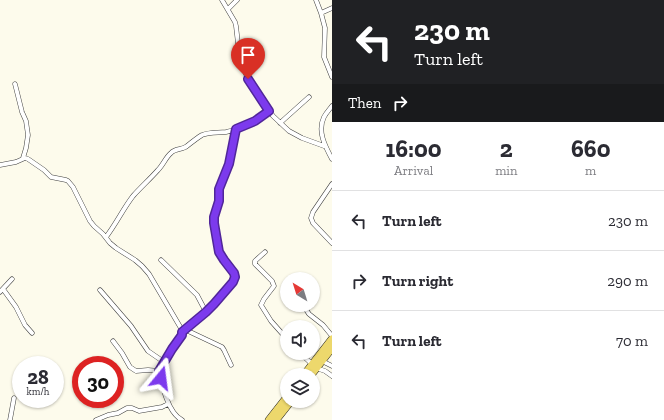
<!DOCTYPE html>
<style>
:root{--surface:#fff;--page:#f2f2f3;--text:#2b2b33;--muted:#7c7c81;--line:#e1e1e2}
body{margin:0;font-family:"Zilla Slab",serif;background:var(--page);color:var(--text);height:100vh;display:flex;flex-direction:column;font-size:15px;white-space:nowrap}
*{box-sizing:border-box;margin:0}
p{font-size:13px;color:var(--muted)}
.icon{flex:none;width:22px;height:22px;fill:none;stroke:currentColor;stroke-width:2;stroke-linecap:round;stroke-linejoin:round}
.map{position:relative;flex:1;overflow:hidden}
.side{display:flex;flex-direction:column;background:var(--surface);width:332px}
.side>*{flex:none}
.hud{background:#202124;color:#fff;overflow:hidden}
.needle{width:26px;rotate:322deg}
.fabs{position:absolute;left:280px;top:272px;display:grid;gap:8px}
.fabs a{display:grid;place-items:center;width:40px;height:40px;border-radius:50%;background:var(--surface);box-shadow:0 1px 3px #0004;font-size:20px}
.speed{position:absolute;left:12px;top:356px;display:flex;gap:8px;font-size:20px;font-weight:700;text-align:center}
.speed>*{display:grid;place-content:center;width:52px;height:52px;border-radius:50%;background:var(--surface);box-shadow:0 1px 3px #0004;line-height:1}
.speed small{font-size:10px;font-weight:400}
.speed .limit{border:6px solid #d22;background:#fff;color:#111}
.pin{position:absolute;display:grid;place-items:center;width:34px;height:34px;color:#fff;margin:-41px -17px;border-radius:50% 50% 50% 0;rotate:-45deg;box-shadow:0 0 4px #0007}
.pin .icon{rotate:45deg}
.me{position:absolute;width:44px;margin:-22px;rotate:16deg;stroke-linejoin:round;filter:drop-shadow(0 0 3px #0008)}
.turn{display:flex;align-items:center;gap:14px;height:84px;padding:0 16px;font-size:18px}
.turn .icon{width:52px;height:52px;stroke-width:2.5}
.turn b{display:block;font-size:28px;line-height:34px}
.then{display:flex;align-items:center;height:38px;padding:0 16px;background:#0003;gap:8px;font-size:15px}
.eta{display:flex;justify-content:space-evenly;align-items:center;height:68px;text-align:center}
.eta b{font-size:24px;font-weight:700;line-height:28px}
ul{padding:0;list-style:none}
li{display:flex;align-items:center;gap:12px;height:60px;padding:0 16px;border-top:1px solid var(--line)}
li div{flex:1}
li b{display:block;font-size:15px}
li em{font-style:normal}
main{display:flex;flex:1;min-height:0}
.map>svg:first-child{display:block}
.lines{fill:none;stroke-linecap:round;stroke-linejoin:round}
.minor-casing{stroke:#3f3f3f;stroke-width:5}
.primary-casing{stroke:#1d1d1d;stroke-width:8}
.minor{stroke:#fff;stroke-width:4}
.primary{stroke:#edd86c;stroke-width:7}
.route-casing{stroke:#51269a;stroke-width:10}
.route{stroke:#7c3aed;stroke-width:7}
</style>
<main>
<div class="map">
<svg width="332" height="420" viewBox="0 0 332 420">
<rect width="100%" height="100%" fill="#fdfbec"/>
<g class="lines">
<g class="minor-casing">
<path id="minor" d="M222,0L235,22L236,26L239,52L242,65L248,79L254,90L273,116L289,131L302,138L324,146
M316,0L321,13L325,28L324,57L332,77
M228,9L237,0
M321,13L332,8
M15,84L22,112L26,121L28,135L26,148L23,158
M332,106C329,110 326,113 324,117C317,131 325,146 332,159
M280,123L309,97
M0,165L16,162L25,158L28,159L44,170L51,177L66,180L68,181L73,187L90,221L94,226L103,234L110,243L116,248L135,260L142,266L149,274L182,330V335L172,349L159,371C162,385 168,413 182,420
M332,184L313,212L311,218L313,223L332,243
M106,237C116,224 123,209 133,196C141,187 150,179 158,170C163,165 166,157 171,153C175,148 183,150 187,146C192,142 197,138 202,135C210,132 218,133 226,132C242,129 257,120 269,111
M265,252L255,261V264L272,281L274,286L264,299L261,305L271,321L287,339
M161,260L197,295L206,312
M3,289L16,307L25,325L32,333
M100,290L131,326L148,351L164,362
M0,292L12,279
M303,305L309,314L323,325L332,336
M186,330L222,347L224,350L231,365
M182,332L206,312L218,300L233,282L235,277L234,273L224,260L219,252L214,223V217L215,212L219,201V189L229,164L236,129
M113,341L122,353L130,367L136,371L148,370L159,371
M300,353L313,365
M322,361L332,366
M316,368L325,371L332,376
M10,420L14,398
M96,420L108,415L118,413L127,408H132L139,411L162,407L168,404"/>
</g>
<g class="primary-casing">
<path id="primary" d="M304,375L332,339
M311,375L332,348
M269,420L287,397
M276,420L291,401"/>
</g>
<use href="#minor" class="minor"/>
<use href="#primary" class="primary"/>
</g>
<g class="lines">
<g class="route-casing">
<path id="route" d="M161,378L159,371L172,349L182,335V332L206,312L214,304L233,282L235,277L234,273L224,260L219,252L214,223V217L219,201V189L229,164L236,129L255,121L269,111L248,79"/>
</g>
<use href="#route" class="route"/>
</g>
</svg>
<div class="fabs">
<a><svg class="needle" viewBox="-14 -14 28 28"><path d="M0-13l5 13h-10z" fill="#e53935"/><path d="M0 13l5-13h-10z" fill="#7c7c81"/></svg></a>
<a><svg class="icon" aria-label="sound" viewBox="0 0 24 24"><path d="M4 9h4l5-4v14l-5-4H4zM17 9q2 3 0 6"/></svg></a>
<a><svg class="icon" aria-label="layers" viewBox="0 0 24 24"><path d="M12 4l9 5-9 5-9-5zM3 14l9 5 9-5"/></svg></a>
</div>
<div class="speed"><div>28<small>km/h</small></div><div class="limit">30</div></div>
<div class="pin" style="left:248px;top:79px;background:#d93025"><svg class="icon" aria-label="arrive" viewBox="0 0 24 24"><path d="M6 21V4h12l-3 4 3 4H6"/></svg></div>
<svg class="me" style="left:161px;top:378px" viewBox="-20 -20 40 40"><path d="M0-17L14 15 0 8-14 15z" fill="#7c3aed" stroke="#fff" stroke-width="4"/></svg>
</div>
<section class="side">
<div class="hud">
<div class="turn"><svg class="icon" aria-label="left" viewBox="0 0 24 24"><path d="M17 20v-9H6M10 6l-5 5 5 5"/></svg><div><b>230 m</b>Turn left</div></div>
<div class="then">Then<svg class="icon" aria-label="right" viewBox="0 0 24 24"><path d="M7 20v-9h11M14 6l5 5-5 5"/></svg></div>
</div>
<div class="eta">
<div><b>16:00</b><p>Arrival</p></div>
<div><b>2</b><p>min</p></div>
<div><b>660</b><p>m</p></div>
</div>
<ul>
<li><svg class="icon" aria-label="left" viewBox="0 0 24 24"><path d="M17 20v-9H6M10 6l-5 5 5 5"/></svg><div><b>Turn left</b></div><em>230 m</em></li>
<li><svg class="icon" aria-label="right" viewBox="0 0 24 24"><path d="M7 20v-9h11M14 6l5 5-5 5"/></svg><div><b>Turn right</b></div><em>290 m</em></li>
<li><svg class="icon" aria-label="left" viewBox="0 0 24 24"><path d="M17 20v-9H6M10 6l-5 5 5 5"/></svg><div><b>Turn left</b></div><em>70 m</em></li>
</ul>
</section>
</main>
